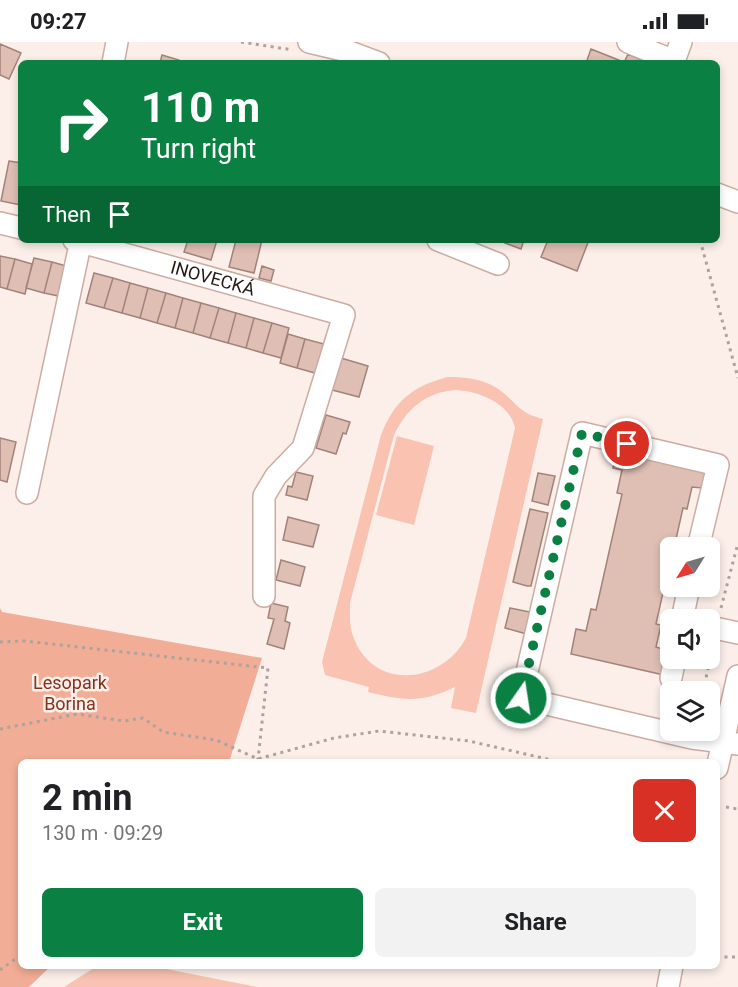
<!DOCTYPE html>
<meta charset="utf-8">
<style>
:root{--surface:#fff;--page:#f2f2f2;--text:#202124;--muted:#757577;--accent:#0b8043}
body{margin:0;font-family:Roboto,sans-serif;background:var(--page);color:var(--text);height:100vh;display:flex;flex-direction:column;font-size:22px;white-space:nowrap}
*{box-sizing:border-box;margin:0}
p{font-size:20px;color:var(--muted)}
.icon{flex:none;width:33px;height:33px;fill:none;stroke:currentColor;stroke-width:2;stroke-linecap:round;stroke-linejoin:round}
.map{position:relative;flex:1;overflow:hidden}
.details{position:absolute;left:18px;top:717px;width:702px;height:210px;display:flex;flex-direction:column;background:var(--surface);border-radius:9px;box-shadow:0 3px 9px #0003}
.details>*{flex:none}
.guide{position:absolute;left:18px;top:18px;width:702px;height:183px;border-radius:9px;box-shadow:0 3px 9px #0003;background:#0b8043;color:#fff;overflow:hidden}
.needle{width:39px;rotate:233deg}
.buttons{position:absolute;left:660px;top:495px;display:grid;gap:12px}
.buttons a{display:grid;place-items:center;width:60px;height:60px;border-radius:9px;background:var(--surface);box-shadow:0 3px 9px #0003;font-size:30px}
.pin{position:absolute;display:grid;place-items:center;width:51px;height:51px;color:#fff;margin:-26px;border:3px solid #fff;border-radius:50%;box-shadow:0 2px 6px #0007}
.me{position:absolute;width:66px;margin:-33px;rotate:13deg;stroke-linejoin:round;filter:drop-shadow(0 0 4px #0008)}
.turn{display:flex;align-items:center;gap:21px;height:126px;padding:0 24px;font-size:27px}
.turn .icon{width:78px;height:78px;stroke-width:2.5}
.turn b{display:block;font-size:42px;line-height:51px}
.then{display:flex;align-items:center;height:57px;padding:0 24px;background:#0003;gap:12px;font-size:22px}
.round{display:grid;place-items:center;flex:none;width:63px;height:63px;border-radius:9px;background:var(--page)}
.summary{display:flex;align-items:center;justify-content:space-between;height:102px;padding:0 24px}
h1{font-size:36px;font-weight:700;line-height:45px}
.primary-button{display:flex;gap:12px;margin-top:auto;padding:12px 24px}
.primary-button a{flex:1;height:69px;border-radius:9px;background:var(--accent);color:#fff;font-size:24px;font-weight:700;line-height:69px;text-align:center}
.primary-button a+a{background:var(--page);color:var(--text)}
.status{display:flex;justify-content:space-between;align-items:center;height:42px;padding:0 30px;background:var(--surface);direction:ltr}
.status svg{height:16px;fill:currentColor}
.map>svg:first-child{display:block}
.green{fill:#f9c2b1;fill-rule:evenodd}
.forest{fill:#f2ad97}
.building{fill:#dfbeb4;stroke:#a2837a;stroke-width:1.5}
.lines{fill:none;stroke-linecap:round;stroke-linejoin:round}
.minor-casing{stroke:#ccaca2;stroke-width:24}
.path{stroke:#aea29d;stroke-width:3;stroke-dasharray:3 4.5;stroke-linecap:butt}
.minor{stroke:#fff;stroke-width:21}
.route{stroke:#0b8043;stroke-width:10;stroke-dasharray:0 18}
.labels{text-anchor:middle;stroke-width:5;stroke-linejoin:round;paint-order:stroke}
.street-label{font-size:18px;fill:#251915;stroke:#fcefea}
.park-label{font-size:18px;fill:#83331a;stroke:#fcefea}
</style>
<div class="status"><b>09:27</b><svg viewBox="0 0 49 12"><path d="M0 12V9h3v3zM5 12V6h3v6zM10 12V3h3v9zM15 12V0h3v12zM26 1h20v11H26zM47 4h2v5h-2z"/></svg></div>
<div class="map">
<svg width="738" height="945" viewBox="0 0 738 945">
<rect width="100%" height="100%" fill="#fcefea"/>
<path class="green" d="M447,335C466,335 486,337 501,349C520,364 518,370 543,377L476,671L451,666L455,645C421,661 404,659 368,650L369,645L325,633L322,620L381,393C395,358 412,345 447,335ZM456,348C478,349 510,361 515,386L466,596C441,643 372,649 353,594C349,583 350,572 350,561L394,393C407,366 426,350 456,348Z
M397,394L434,404L414,483L376,473Z
M97,924H151L257,945H64Z"/>
<path class="forest" d="M0,566L2,570L262,616L229,720H21V924H51L29,945H0Z"/>
<path class="building" d="M0,2L21,11L9,37L0,33Z
M591,7L621,19L620,21H586Z
M628,12L642,18L641,21H624Z
M162,13L179,18L180,21H160Z
M9,119L21,121V163L1,159Z
M188,198H217L211,218L184,210Z
M236,198H262L254,231L229,225Z
M506,198H524L521,207L505,201Z
M548,198H589L577,229L541,215Z
M0,214L15,217L7,247L0,245Z
M34,216L52,220L44,251L26,246Z
M15,217L32,222L25,252L7,247Z
M52,220L70,225L63,255L44,251Z
M262,224L274,228L271,239L259,236Z
M94,231L113,236L104,266L86,261Z
M113,236L130,241L122,271L104,266Z
M130,241L148,246L140,276L122,271Z
M148,246L166,251L157,281L140,276Z
M166,251L183,256L175,286L157,281Z
M183,256L201,261L193,291L175,286Z
M201,261L219,266L210,296L193,291Z
M219,266L236,271L228,301L210,296Z
M236,271L254,276L246,306L228,301Z
M254,276L272,281L263,311L246,306Z
M272,281L289,286L281,316L263,311Z
M288,292L305,297L297,326L280,321Z
M305,297L324,302L315,331L297,326Z
M341,316L368,324L359,355L332,348Z
M326,373L350,380L346,392L343,391L336,412L316,406Z
M0,396L16,400L7,440L0,438Z
M619,402L707,422L702,446L692,445L687,467L683,466L674,506H670V519L656,582L661,583L656,605L669,609L664,633L571,612L576,587L586,589L591,567L596,568L622,452L617,451L622,428L613,426Z
M296,430L313,434L307,458L286,453L288,444L292,445Z
M538,431L555,434L548,463L532,459Z
M530,467L548,471L531,544H527L513,540Z
M288,475L319,483L313,505L283,498Z
M281,518L305,525L300,544L276,538Z
M271,561L288,565L285,579L290,581L284,607L267,602L274,577L268,576Z
M510,566L535,571L530,593L505,586Z"/>
<g class="lines">
<g class="minor-casing">
<g id="minor">
<path d="M309,0L347,9L379,21"/>
<path d="M628,0L674,19L681,0"/>
<path d="M113,21L117,0"/>
<path d="M717,152L738,160"/>
<path d="M0,181L21,186"/>
<path id="s1" d="M74,198L344,273L303,406L276,434L264,454V554"/>
<path d="M438,198L498,222"/>
<path d="M27,451L81,198"/>
<path d="M698,506L718,423L582,391L521,656L692,696L738,702"/>
<path d="M682,578L689,544"/>
<path d="M710,585L738,591"/>
<path d="M671,636L675,616"/>
<path d="M717,726L738,634"/>
<path d="M668,945L672,924"/>
</g>
</g>
<path class="path" d="M241,0L293,8
M700,198L738,336
M721,566L738,501
M0,600L24,599L268,626L258,717L256,720
M703,650L713,603
M0,687L77,672L124,679L143,676L163,690L216,698L258,717L334,696L379,689L469,699L560,720
M726,765L737,767
M717,915H738
M0,928L21,913"/>
<use href="#minor" class="minor"/>
</g>
<g class="lines">
<path class="route" d="M521,656L582,391L627,402"/>
</g>
<g class="labels">
<g class="street-label">
<text dy="6" stroke="none"><textPath href="#s1" startOffset="144">INOVECKÁ</textPath></text>
</g>
<g class="park-label">
<text x="70" y="647">Lesopark<tspan x="70" dy="21">Borina</tspan></text>
</g>
</g>
</svg>
<div class="buttons">
<a><svg class="needle" viewBox="-14 -14 28 28"><path d="M0-13l5 13h-10z" fill="#e53935"/><path d="M0 13l5-13h-10z" fill="#757577"/></svg></a>
<a><svg class="icon" aria-label="sound" viewBox="0 0 24 24"><path d="M4 9h4l5-4v14l-5-4H4zM17 9q2 3 0 6"/></svg></a>
<a><svg class="icon" aria-label="layers" viewBox="0 0 24 24"><path d="M12 4l9 5-9 5-9-5zM3 14l9 5 9-5"/></svg></a>
</div>
<div class="pin" style="left:627px;top:402px;background:#d93025"><svg class="icon" aria-label="arrive" viewBox="0 0 24 24"><path d="M6 21V4h12l-3 4 3 4H6"/></svg></div>
<svg class="me" style="left:521px;top:656px" viewBox="-20 -20 40 40"><circle r="17" fill="#0b8043" stroke="#fff" stroke-width="3"/><path d="M0-11L8 9 0 5-8 9z" fill="#fff"/></svg>
<div class="guide">
<div class="turn"><svg class="icon" aria-label="right" viewBox="0 0 24 24"><path d="M7 20v-9h11M14 6l5 5-5 5"/></svg><div><b>110 m</b>Turn right</div></div>
<div class="then">Then<svg class="icon" aria-label="arrive" viewBox="0 0 24 24"><path d="M6 21V4h12l-3 4 3 4H6"/></svg></div>
</div>
<section class="details">
<div class="summary"><div><h1>2 min</h1><p>130 m · 09:29</p></div><a class="round" style="background:#d93025;color:#fff"><svg class="icon" aria-label="close" viewBox="0 0 24 24"><path d="M6 6l12 12M18 6L6 18"/></svg></a></div>
<div class="primary-button"><a>Exit</a><a>Share</a></div>
</section>
</div>
